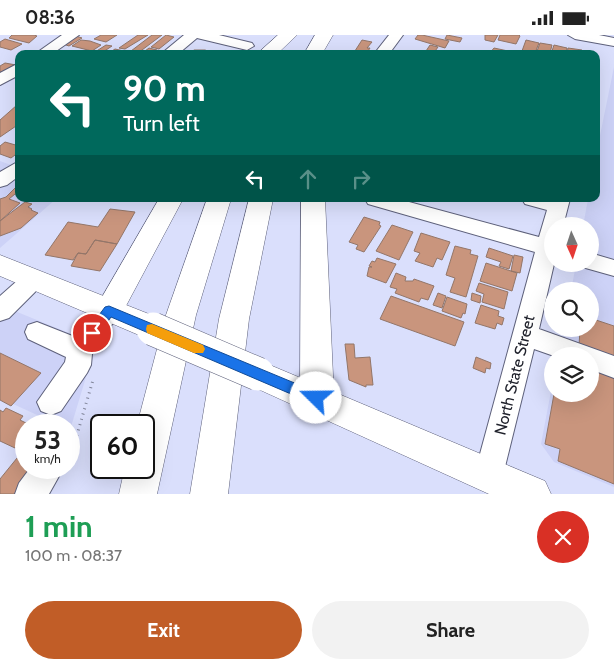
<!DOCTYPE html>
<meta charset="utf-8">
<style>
:root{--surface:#fff;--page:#f2f2f2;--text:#222;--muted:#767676;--accent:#c15d27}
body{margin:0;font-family:Cabin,sans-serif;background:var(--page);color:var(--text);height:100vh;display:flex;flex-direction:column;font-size:19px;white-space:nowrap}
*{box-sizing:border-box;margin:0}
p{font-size:16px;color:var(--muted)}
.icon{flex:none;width:28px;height:28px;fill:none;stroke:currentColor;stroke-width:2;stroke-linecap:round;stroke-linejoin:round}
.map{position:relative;height:459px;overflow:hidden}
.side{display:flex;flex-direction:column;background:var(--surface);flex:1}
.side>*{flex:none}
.guide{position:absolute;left:15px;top:15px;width:585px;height:152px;border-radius:10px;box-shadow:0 5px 20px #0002;background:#00695c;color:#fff;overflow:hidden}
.needle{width:32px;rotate:177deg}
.controls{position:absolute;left:544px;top:182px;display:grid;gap:10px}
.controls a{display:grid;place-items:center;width:55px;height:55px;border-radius:50%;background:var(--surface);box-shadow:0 5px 20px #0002;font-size:25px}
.speed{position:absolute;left:15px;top:379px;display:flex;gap:10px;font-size:25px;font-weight:700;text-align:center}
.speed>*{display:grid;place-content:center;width:65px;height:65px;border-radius:50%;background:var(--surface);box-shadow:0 5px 20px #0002;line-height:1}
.speed small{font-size:12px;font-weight:400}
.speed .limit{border:2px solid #111;border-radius:8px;background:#fff;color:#111}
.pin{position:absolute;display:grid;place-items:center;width:42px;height:42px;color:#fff;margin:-21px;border:2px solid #fff;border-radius:50%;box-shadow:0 1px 5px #0007}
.me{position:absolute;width:55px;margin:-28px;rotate:292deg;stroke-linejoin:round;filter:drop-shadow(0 0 4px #0008)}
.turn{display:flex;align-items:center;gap:18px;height:105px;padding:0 25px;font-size:22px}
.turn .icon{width:65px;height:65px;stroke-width:2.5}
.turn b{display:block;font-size:35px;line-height:42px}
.lanes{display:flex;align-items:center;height:48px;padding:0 25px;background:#0003;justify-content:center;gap:25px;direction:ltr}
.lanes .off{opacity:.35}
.round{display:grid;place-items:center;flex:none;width:52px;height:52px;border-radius:26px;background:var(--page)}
.head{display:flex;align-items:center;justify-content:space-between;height:85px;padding:0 25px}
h1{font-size:30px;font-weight:700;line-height:38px;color:#1e9e55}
.button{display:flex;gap:10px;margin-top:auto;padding:10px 25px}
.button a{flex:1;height:58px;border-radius:30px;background:var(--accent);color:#fff;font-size:20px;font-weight:700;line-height:58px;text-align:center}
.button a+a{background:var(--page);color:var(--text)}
.status{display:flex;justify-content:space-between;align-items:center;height:35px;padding:0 25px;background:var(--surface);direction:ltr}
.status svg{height:14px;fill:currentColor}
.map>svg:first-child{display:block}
.built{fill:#cdd2f7}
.building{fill:#c9957d;stroke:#937669}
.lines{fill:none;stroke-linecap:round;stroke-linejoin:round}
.minor-casing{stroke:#5e617b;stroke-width:2}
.major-casing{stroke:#5e617b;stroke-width:1}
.highway-casing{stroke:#5e617b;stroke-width:1}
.path{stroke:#818599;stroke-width:3;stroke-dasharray:1 4.5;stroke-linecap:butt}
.minor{fill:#fff;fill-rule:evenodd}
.major{fill:#fff;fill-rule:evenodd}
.highway{fill:#fff;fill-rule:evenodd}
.major-bridge-casing{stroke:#5e617b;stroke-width:34;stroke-linecap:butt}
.major-bridge{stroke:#fff;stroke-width:33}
.route{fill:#1a73e8;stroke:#114b97}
.slow{fill:#f59e0b}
.labels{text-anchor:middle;stroke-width:4;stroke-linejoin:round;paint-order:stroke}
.street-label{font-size:16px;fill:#20222c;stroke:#fff}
</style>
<div class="status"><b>08:36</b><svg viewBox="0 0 49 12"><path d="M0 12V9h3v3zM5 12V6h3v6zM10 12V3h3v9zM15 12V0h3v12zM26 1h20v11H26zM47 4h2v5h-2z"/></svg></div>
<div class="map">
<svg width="614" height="459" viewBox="0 0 614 459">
<rect width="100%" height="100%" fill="#dadffc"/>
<path class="built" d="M614,32V452L554,427L541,409L552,351V359H590V321H558L564,294H590V256H571L576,229H590V191H583L588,164H596V120Z
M0,126L19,133V164H56L0,213Z
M0,270L96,309L70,395L69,390H59L0,363Z"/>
<path class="building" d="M12,0H34L37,1L29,8L9,3Z
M101,0H117L106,7L94,4Z
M138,0H148L125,14L119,13Z
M162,0L138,18L131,16L152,0Z
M166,0L174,2L159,14L151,12Z
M418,0H422L449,6L445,13L415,4Z
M447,0L462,3L460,7L445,4Z
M485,0H498L494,7L485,5Z
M500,0H519L520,1L516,9L498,5Z
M76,1L82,3L69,11L63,9Z
M5,4L22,9L11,15L0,12V7Z
M81,5L90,6L101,10L92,16L72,11Z
M362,5L372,7L367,13H370L366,19H353Z
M526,5L539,8L535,18L522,16Z
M540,8L552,10L550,18L536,19Z
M106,10L112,11L100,19L95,17Z
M430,10L438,12L433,19H424Z
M554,10L567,13L566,19H551Z
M149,13L157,15L152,19H141Z
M494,13L508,16L506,19H489Z
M568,13L582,15L581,19H567Z
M115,14L124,16L134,19L109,18Z
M194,15H205L211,17L209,19H189Z
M5,28L16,30L0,38V31Z
M17,70L19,89L0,102V85Z
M5,107L19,111V117L11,123L0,119V111Z
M19,149V160L15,159L9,164L20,168L0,186V164L6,162Z
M25,167L32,169L28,172L32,174L31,175L38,178L21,193L0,201V186Z
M110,174L135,177L117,209L95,205L86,219L78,218L73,225L45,220L68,187L98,192Z
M364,182L380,187L379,190L381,191L364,217L356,214L358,210L349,207Z
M392,190L413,197L399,225L376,216Z
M421,198L450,207L442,225L437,223L433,232L415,226L420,218L414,216Z
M95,205L117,209L100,236L71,231L78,218L86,219Z
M455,211L471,215L470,219L478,221L466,262L450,257L455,243L446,240Z
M489,213L513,221L509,234L499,231L501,227L486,222Z
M514,220L523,222L520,238L511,236Z
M377,223L396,229L386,248L367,241L369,232H372L369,231L372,226L375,227Z
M486,228L517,238L512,256L480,246Z
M396,238L406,242L405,246H413L414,244L434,251L428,265L421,263L419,267L395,258L397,254L390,252Z
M479,248L508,257L504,274L482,267L484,259L476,256Z
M438,258L446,261L442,273L433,270Z
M472,258L481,261L480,268L471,265Z
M391,261L464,287L455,311L380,284Z
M447,262L467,269L465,279L463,278L461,283L442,276Z
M481,270L499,276L498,281L504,283L502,290L497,288L495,294L475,288Z
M590,283L614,291V323L579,311L580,294H590Z
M345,309H354L355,323L370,322L373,350H366V352L349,345Z
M0,318L41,338L11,371L0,365Z
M476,322L491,328L490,334L486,333L485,338L473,333Z
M590,330L614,338V449L558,426L560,414L545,409L554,359H590Z
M6,373L23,381L20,385L30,390H26V399L15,413L0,406V375L3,377Z
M26,412V432H44L23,459H0V444Z"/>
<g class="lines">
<g class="minor-casing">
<path id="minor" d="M62,0H79L52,19H35Z
M184,0H219L252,8L254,11L247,15L197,3L178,19H161Z
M389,0H403L389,19H374Z
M568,0H599L614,3V11L575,4Z
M19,28V40L0,50V38Z
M19,126V141L7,150L0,152V137Z
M365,164H398L539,202L547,175L525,169L522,164H570L563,191H552L554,229L539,294L614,321V343L590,334V321H554L534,314L500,452L489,456L478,452L474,441L535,217L368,169Z
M590,218L614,225V241L582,232L580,229H590Z
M34,235L42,238L46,244L42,250L9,283L0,286V261L26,238Z
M109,266L118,269L121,276L92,319L91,330L87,338L61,376L51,380L41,376L37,367L65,327L66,322L28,304L25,297L28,290L37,287L75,302L100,269Z
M31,432H62L63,434L49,459H15L19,448Z"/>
</g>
<g class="major-casing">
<path id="major" d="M0,220L164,285L168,294L164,303L153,306L0,241Z
M258,325L545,446L551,459H489L247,349L242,339L247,329Z"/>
</g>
<g class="highway-casing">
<path id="highway" d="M278,0H297L277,19H257Z
M315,0H333L322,19H304Z
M159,164H183L119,284L109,288L99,284L94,276Z
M207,164H231L196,280L157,459H119L125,432H144V390H137L166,280Z
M249,164H273L249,284L228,459H190L219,284Z
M301,164H325L334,363L329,374L317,378L305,374L300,363Z"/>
</g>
<path class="path" d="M69,427L93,345"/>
<use href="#minor" class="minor"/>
<use href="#major" class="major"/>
<use href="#highway" class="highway"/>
<g class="major-bridge-casing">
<path id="major-bridge" d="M153,294L258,339"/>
</g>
<use href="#major-bridge" class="major-bridge"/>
</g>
<path class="route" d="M109,271L321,359L323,363L321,368L316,369L312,368L111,282L97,302H88L86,298L88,295L105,272Z"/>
<path class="slow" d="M152,289L203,310L205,314L203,318H194L147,298L146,294L147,290Z"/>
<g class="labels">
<g class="street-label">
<text transform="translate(514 340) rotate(-76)" y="6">North State Street</text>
</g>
</g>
</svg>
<div class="controls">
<a><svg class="needle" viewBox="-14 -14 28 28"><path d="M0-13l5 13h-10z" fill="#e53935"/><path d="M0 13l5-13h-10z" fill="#767676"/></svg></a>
<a><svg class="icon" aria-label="search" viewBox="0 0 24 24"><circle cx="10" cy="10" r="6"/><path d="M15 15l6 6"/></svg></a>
<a><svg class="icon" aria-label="layers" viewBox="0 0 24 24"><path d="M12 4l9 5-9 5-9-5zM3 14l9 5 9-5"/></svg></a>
</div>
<div class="speed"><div>53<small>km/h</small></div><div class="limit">60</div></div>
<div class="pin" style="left:92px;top:298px;background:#d93025"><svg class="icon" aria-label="arrive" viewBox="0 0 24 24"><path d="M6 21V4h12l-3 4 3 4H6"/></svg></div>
<svg class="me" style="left:316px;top:363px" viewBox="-20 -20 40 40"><circle r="19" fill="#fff"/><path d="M0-13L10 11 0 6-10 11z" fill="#1a73e8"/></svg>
<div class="guide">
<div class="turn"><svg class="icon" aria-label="left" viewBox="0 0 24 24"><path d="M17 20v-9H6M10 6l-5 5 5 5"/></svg><div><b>90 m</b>Turn left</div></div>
<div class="lanes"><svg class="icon" aria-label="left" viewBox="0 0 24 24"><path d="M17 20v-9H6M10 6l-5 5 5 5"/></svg><svg class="icon off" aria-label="ahead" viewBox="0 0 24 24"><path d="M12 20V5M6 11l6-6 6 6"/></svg><svg class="icon off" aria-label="right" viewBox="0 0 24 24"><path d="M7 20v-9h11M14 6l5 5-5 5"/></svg></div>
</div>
</div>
<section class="side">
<div class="head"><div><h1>1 min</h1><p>100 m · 08:37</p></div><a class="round" style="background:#d93025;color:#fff"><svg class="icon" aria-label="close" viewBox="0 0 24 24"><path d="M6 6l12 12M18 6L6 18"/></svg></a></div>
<div class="button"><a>Exit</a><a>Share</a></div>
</section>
